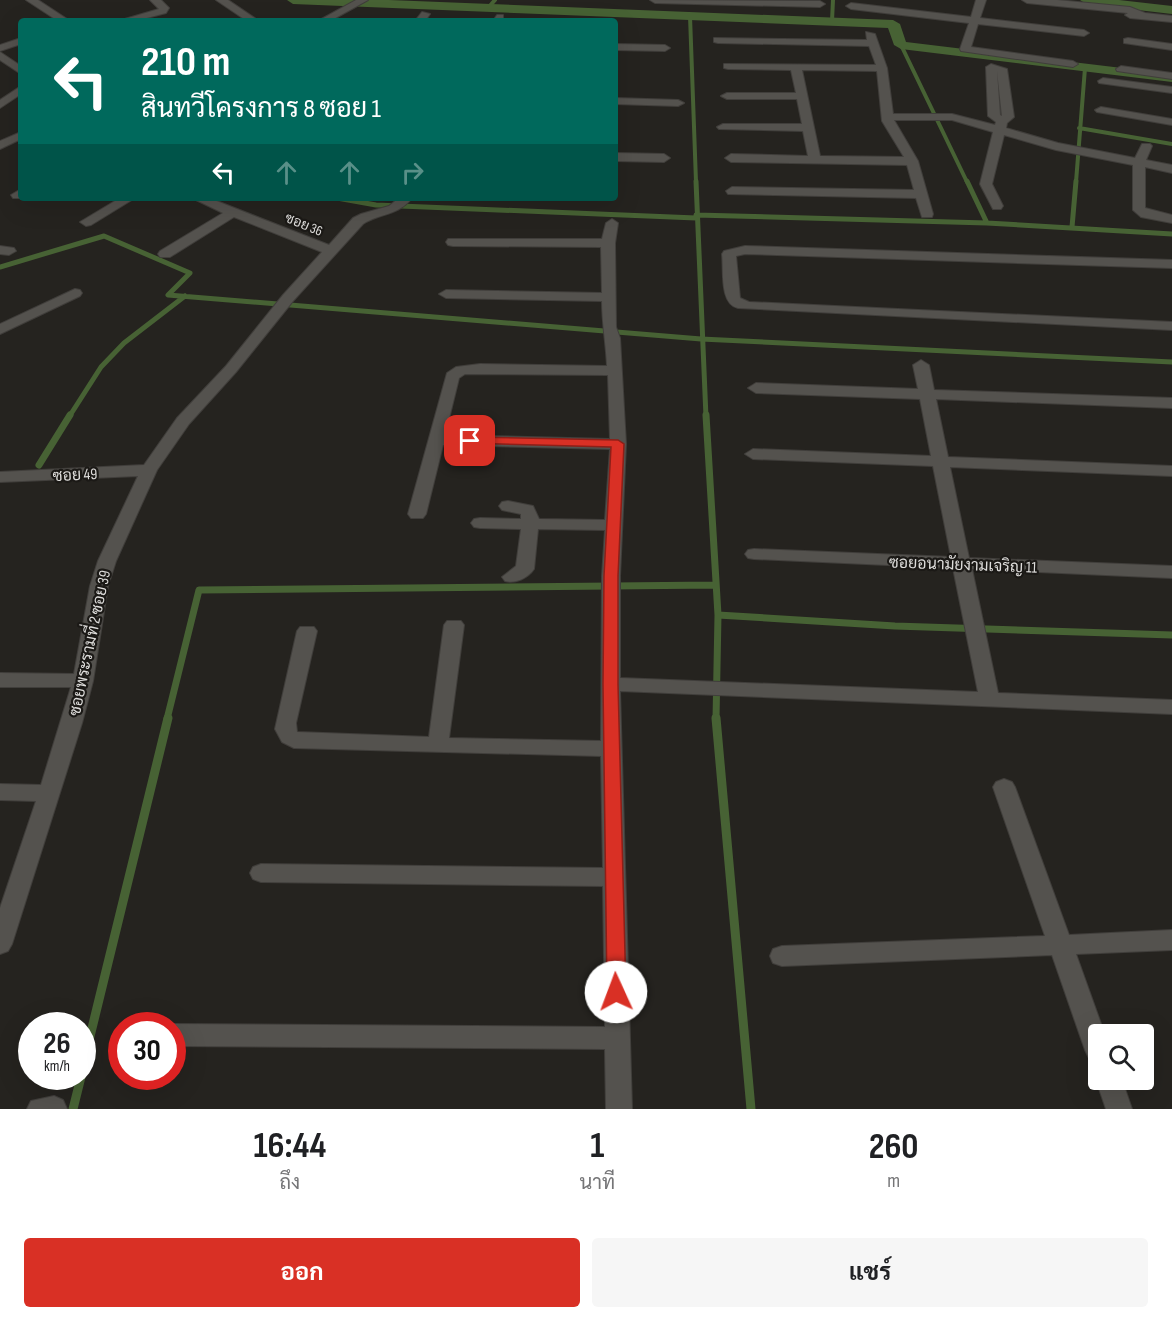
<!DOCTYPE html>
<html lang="th">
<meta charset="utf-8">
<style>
:root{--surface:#fff;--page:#f6f6f6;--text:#202124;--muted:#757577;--accent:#d93025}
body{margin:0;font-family:"Sofia Sans Condensed",Sarabun,sans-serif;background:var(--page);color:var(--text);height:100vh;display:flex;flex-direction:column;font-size:22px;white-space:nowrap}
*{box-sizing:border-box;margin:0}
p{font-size:20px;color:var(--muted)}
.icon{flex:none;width:33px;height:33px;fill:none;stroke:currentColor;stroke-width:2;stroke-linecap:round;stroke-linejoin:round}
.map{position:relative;height:1109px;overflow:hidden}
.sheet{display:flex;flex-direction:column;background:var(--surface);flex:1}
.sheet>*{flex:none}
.top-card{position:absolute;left:18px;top:18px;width:600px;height:183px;border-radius:6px;box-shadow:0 6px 24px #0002;background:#00695c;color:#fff;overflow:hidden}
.fabs{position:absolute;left:1088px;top:1024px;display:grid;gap:12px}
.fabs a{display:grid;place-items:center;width:66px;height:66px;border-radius:6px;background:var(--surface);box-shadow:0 6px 24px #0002;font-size:30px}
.speed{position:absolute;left:18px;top:1012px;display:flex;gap:12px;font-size:30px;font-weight:700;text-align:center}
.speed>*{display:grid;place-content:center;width:78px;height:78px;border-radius:50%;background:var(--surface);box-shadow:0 6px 24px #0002;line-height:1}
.speed small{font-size:15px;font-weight:400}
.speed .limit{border:9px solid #d22;background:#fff;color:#111}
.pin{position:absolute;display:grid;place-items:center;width:51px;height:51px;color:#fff;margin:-26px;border-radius:12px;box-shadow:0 3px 9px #0006}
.me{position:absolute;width:66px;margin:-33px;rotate:358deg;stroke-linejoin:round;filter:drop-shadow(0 0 4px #0008)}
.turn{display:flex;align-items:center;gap:21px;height:126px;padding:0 24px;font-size:27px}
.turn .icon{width:78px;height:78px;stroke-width:2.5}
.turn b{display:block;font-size:42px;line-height:51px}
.lanes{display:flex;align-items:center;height:57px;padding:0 24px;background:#0003;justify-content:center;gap:30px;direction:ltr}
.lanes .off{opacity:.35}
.eta{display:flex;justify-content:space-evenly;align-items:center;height:102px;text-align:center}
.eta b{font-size:36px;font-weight:700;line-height:42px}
.cta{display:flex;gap:12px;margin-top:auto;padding:12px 24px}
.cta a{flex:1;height:69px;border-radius:6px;background:var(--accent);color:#fff;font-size:24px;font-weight:700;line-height:69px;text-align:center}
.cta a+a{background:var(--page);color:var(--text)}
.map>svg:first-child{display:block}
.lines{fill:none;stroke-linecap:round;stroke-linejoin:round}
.stream-far3{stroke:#476234;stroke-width:4}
.stream-far2{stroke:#476234;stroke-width:5}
.stream-far1{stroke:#476234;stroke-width:7}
.stream{stroke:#476234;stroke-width:9}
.canal{fill:#476234;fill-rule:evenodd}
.street-casing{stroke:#403e3b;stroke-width:2}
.street{fill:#54524e;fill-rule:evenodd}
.route{fill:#d93025;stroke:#8d1f18;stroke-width:1.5}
.labels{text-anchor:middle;stroke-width:4.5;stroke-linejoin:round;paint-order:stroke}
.far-street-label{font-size:14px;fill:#dedddb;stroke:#1b1916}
.street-label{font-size:16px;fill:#dedddb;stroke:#1b1916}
</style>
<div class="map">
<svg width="1172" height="1109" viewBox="0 0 1172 1109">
<rect width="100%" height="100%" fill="#25231f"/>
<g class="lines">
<path class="stream-far3" d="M488,8L495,0
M690,16L696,182
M832,21L833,0
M901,45L967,182
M1079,128L1172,144
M1076,182L1085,68"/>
<path class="stream-far2" d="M696,181L706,417
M967,181L987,223
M337,198L376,205L696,218
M696,215L987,223L1172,234
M1072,227L1076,181
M0,267L104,236L190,273L168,295L701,339L1172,362
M69,417L101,367L124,343L185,296"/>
<path class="stream-far1" d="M706,415L718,615L716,719
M39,465L70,415
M718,615L895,626L1172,635
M167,719L199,590L716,585"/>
<path class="stream" d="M716,718L751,1109
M82,1069L168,718
M73,1109L81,1077"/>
<path class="canal" d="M287,0H389L893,20L900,24L906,42L1172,74V82L901,49L894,45L888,28L293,4Z
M1080,0H1119L1172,6V14L1086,4Z"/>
<g class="street-casing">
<path id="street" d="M26,0H38L70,21H58Z
M150,0H161L169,8L166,13L135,21H118L159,9Z
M216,0H228L259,21H247Z
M356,0H368L330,21H318Z
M650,0L820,1L825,4L820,7L655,3Z
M976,0H986L980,18L1084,30L1089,33L1084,36L978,24L971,47L1073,61L1078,64L1073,67L961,51L960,49L969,23L851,9L846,6L851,3L971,17Z
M1022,0H1057L1130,7L1145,13L1172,16V22L1130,18L1125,15L1128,13L1027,3Z
M422,12L430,14L425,21H415Z
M497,15H503V21H493Z
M866,32L875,34L887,68L893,114H952L995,125L996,122L988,116L986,67L991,64L1007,69L1014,117L1007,123L1006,128L1058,143L1135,158L1142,144H1150L1152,146L1146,160L1172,165V173L1145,167V208L1172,215V223L1141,217L1133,210V165L1056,150L1004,135L992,184L1003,206L1001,209H993L980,184L993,132L952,120H894L918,161L933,214L932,217H922L916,198L728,194L726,191L732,187L914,190L907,165L731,162L725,158L731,154L808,156L803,131L719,129L717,127L723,124H802L797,99H727L721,96L727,93H796L791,70L728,69L724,68V64L876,65L869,46L718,43L714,42V38L867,40ZM802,70L877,71L882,121L904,157L820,156ZM997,71L1002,116L1000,115Z
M21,38V44L0,51V45Z
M1128,38L1172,44V50L1124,43V39Z
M615,44L665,45L670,48L665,51L615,50Z
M0,52L21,66V74L0,60Z
M1121,66L1172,73V79L1117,71L1116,69Z
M1103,78L1172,87V93L1099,83L1098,81Z
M21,86V94L0,108V100Z
M615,98L678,100L684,103L678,106L615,104Z
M1101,107L1172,119V125L1097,112L1095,110Z
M21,132V139L0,149V141Z
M615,153L664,154L670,158L664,162L615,161Z
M21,189V198H13L11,195Z
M120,198H135L91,225L86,226L80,222Z
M192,198H209L329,245L353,218L361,214L389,206L399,198H412C398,216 380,213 363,224L293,301L236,372L189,424L157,470L116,561L108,586L93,681L82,723L12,944L8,951L0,954V908L36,801L0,800V784L41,785L71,687H0V673L74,674L90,586L98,561L138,476L0,482V472L144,465L177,418L226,366L283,295L322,252L234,217L170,257H160L158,254L160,251L223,213Z
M612,219L618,223L615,243L616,327L620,338L626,444L620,576V678L978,692L953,568L754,559L748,558L745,554L748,550L754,549L951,557L933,466L753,459L745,454L753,449L931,456L920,399L756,393L748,388L756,383L918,389L913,365L921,360L929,365L934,390L1172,398V408L936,399L948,457L1172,466V476L950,467L969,558L1172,566V578L972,569L998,693L1172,700V714L620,691L632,1109H606L605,1049L172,1046V1026H167L172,1024L605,1027L603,886L261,882L253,879L250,873L253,867L261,864L603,868L601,756L294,748L282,742L275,729L297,631L300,627H314L317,631L296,723L297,732L429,737L444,625L447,621H461L464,625L449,738L601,741L602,576L605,530L538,529L534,569C528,578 515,584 505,581L502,577L516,566L521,529L480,528L474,527L471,523L474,519L480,518L521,519V514L502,510L499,506L502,502L508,501L533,506L539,519L605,520L610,449L443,445L426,514L423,518H411L408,514L447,373L456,367L480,364L607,366C606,344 602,323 602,301L446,298L439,294L446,290L602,293L601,247L453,246L448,245L446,242L448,239H602L606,223ZM465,374L608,375L610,439L445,435L459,378Z
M0,246L14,248L16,251L9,255L0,254Z
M745,246L1172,260V268L745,254L736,256L740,298L749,302L1172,322V330L738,308C719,304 724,270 722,254L724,251Z
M75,289L80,290L82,293L80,296L0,334V324Z
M1004,779L1012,782L1015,787L1069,935L1172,930V950L1076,954L1105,1035H1098V1061L1089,1058L1085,1050L1052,955L782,966L773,963L770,956L773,949L782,946L1045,936L993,787L996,782Z
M1098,1076V1080H1122L1132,1109H1106L1096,1080Z
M54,1096L63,1100L67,1109H27L31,1101Z"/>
</g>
<use href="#street" class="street"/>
</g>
<path class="route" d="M470,437L618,440L624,444L618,576V684L626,992L623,997L616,1000L610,997L607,992L603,684L604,576L611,447L465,443L463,441Z"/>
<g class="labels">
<g class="far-street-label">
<text transform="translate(304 224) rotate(22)" y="5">ซอย 36</text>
</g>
<g class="street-label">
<text transform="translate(75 474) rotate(-3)" y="6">ซอย 49</text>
<text transform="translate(963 564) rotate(2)" y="6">ซอยอนามัยงามเจริญ 11</text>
<text transform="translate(89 643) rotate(-78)" y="6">ซอยพระรามที่ 2 ซอย 39</text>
</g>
</g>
</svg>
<div class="fabs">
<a><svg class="icon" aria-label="search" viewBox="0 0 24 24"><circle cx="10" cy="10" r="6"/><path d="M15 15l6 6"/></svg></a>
</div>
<div class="speed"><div>26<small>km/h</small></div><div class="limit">30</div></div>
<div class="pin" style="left:470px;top:441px;background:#d93025"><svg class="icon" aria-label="arrive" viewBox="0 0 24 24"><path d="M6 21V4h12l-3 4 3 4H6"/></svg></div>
<svg class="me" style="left:616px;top:992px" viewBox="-20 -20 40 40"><circle r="19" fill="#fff"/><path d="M0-13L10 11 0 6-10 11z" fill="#d93025"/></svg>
<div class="top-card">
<div class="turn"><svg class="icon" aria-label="left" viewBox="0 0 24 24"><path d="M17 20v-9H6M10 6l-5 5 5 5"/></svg><div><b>210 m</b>สินทวีโครงการ 8 ซอย 1</div></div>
<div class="lanes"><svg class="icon" aria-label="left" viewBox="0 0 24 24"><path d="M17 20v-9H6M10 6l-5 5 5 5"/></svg><svg class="icon off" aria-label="ahead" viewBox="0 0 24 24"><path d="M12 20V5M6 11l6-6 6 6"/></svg><svg class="icon off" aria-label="ahead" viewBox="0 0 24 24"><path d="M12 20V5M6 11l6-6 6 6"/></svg><svg class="icon off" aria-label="right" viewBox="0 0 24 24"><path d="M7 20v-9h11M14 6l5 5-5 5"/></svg></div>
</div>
</div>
<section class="sheet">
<div class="eta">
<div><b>16:44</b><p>ถึง</p></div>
<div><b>1</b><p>นาที</p></div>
<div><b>260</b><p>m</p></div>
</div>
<div class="cta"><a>ออก</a><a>แชร์</a></div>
</section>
